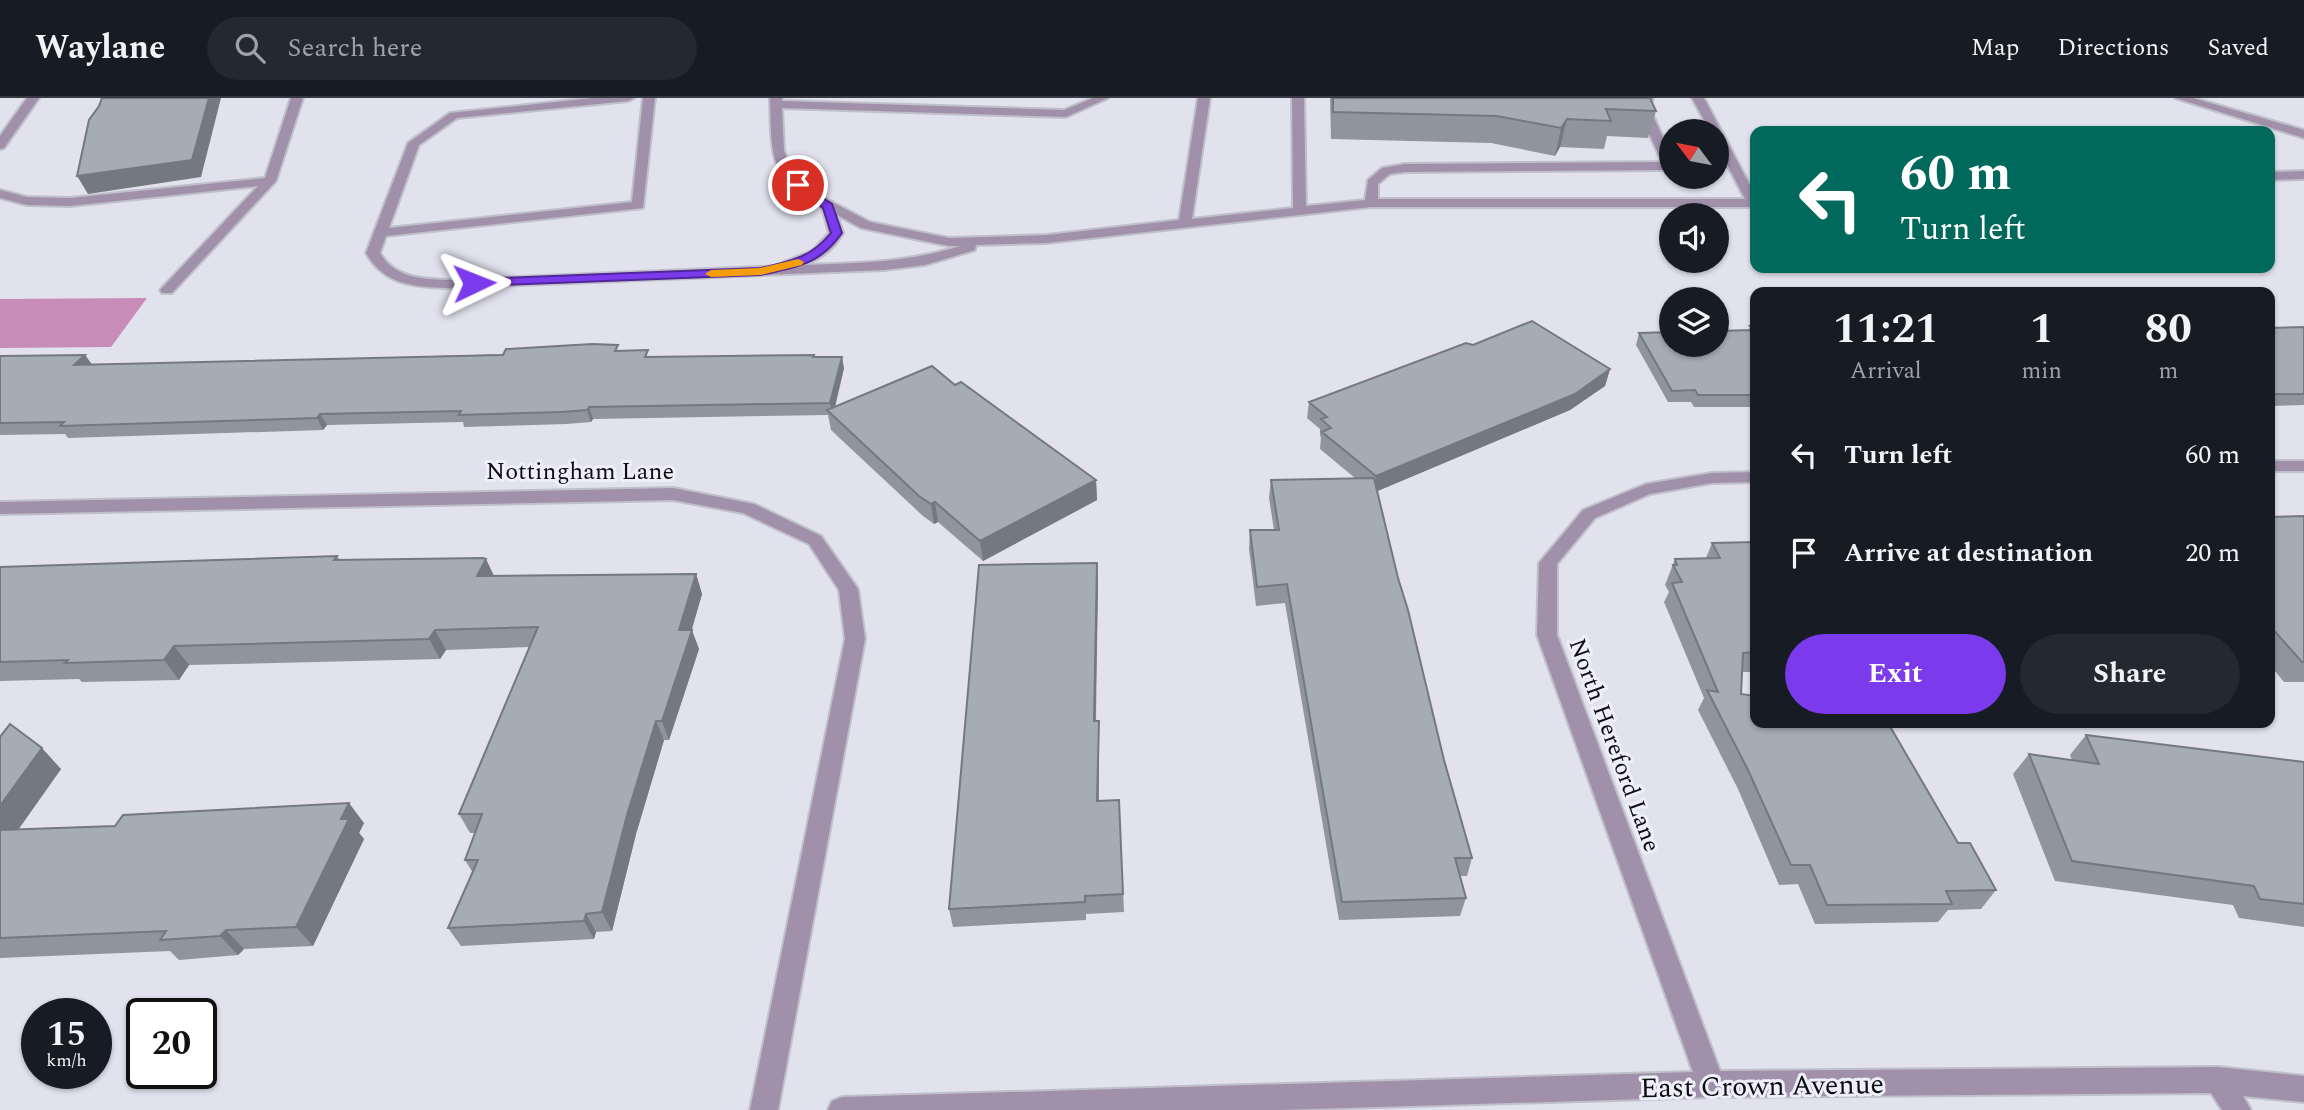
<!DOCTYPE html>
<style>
:root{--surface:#171b24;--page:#242831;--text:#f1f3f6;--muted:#9ea1a6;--line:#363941;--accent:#7c3aed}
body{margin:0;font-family:Spectral,serif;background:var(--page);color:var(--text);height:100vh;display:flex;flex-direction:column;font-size:26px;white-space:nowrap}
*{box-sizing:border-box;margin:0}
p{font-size:23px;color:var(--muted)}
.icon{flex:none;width:38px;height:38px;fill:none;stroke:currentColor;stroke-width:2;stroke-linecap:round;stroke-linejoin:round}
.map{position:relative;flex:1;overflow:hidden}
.panel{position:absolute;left:1750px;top:189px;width:525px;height:441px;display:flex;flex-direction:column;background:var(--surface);border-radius:14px;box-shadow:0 2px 5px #0004}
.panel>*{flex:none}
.banner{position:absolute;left:1750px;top:28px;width:525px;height:147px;border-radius:14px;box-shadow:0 2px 5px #0004;background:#00695c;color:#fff;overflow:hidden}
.needle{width:46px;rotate:302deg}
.controls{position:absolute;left:1659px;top:21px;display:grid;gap:14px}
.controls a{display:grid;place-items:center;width:70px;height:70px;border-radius:50%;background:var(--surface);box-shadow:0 2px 5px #0004;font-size:35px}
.speed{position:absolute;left:21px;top:900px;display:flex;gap:14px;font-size:35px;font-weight:700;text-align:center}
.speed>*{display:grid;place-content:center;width:91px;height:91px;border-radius:50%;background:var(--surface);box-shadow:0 2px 5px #0004;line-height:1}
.speed small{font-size:18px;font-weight:400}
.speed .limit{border:4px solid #111;border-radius:10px;background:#fff;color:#111}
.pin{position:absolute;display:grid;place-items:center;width:60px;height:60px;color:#fff;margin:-30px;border:4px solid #fff;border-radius:50%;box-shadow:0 2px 7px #0007}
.me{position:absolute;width:77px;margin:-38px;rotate:88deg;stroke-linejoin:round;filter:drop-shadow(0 0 5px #0008)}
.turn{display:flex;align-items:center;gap:24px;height:147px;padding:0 35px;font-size:32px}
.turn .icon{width:91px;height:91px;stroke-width:2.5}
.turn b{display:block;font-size:49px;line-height:60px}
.eta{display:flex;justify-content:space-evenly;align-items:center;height:119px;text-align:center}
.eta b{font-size:42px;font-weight:700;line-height:49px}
.cta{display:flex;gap:14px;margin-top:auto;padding:14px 35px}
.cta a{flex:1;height:80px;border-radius:42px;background:var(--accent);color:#fff;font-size:28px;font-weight:700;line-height:80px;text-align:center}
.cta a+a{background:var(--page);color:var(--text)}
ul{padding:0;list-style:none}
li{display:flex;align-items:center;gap:21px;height:98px;padding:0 35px}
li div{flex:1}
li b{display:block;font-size:26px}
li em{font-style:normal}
header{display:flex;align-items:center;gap:42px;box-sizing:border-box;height:98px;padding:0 35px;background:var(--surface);border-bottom:2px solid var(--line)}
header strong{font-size:33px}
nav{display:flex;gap:38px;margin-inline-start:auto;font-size:24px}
.search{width:490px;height:63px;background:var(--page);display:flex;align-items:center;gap:18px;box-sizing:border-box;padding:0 24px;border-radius:38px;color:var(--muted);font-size:26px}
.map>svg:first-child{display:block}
.forest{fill:#c78cb7}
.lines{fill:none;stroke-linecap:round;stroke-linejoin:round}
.service-casing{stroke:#c0c0cb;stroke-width:4}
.minor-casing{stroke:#c0c0cb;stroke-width:4}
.service{fill:#a090aa;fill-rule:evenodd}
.minor{fill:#a090aa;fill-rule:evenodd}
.wall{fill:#8f949d}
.shaded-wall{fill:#74787f}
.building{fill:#a6acb6;stroke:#74787f;stroke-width:2}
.route{fill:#7c3aed;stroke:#51269a;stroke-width:2}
.slow{fill:#f59e0b}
.labels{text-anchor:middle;stroke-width:6;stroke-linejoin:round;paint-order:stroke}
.street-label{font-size:24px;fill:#0e0e11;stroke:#efeffb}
.near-street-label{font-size:28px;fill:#0e0e11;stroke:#efeffb}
</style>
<header>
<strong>Waylane</strong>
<div class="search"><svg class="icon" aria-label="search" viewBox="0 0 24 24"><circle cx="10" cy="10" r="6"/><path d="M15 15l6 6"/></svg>Search here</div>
<nav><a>Map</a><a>Directions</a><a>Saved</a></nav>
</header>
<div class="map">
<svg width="2304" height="1012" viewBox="0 0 2304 1012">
<rect width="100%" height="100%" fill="#e2e2ee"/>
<path class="forest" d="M147,200L111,249L0,250V201Z"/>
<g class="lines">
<g class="service-casing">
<path id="service" d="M27,0H39L4,50L0,51V38Z
M291,0H303L276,83L172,195H162L160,192L258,88L70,108L27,107L0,100V92L27,99L70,100L265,80Z
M593,0H634L628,3L457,20L419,47L389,130L632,104L643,0H655L643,110L386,138L380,155C395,180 421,181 448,182L783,168L784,164L812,153L829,135L822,109C767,81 772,54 770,0H782V3L1064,12L1093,0H1108L1066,19L782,10L784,53L792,75L815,95L870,124L949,140L1047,137L1179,122L1198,0H1210L1192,121L1293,110L1292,0H1304L1306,108L1365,102L1368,82L1382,70L1405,66L1662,64L1637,9L1641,0H1653L1649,9L1671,57V72L1405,74L1390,76L1378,86V101H1745L1717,47V33H1710L1692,0H1704L1755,97V109H1371L1047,145L976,147L975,152L925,167L884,172L448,190C414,189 384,187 366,155L408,45L450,15ZM837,117L861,130L949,148H960C906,165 859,165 803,167C821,161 833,152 843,135Z
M2175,0H2193L2304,32V40Z
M2304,73V81L2270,82V74Z"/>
</g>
<g class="minor-casing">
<path id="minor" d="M2270,363H2304V373H2270Z
M1755,374V384L1712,385L1650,396L1595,420L1557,466V537L1720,973L2218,969L2304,978V1004L2243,998L2251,1012H2222L2211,995L1711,999L1280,1012H828L832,1003L842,999L1693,974L1537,537L1539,465L1583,412L1646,386L1712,375Z
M673,390L754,406L821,438L858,491L865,541L778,1012H750L845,541L839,492L809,446L743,415L673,402L0,416V404Z"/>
</g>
<use href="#service" class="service"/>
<use href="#minor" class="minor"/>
</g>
<path class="wall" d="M1330,0H1650L1656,13L1648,40L1607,38L1604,51L1560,49L1555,58L1491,45L1331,41Z
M1750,228H1755V309H1694L1691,304H1668L1636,247L1639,235L1749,232Z
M2304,229V307L2270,308V230Z
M1473,247L1610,271L1605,288L1570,312L1377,393L1398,480L1444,662L1472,760L1467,778H1460L1466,800L1460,818L1339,822L1285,505L1256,508L1249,451L1250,432H1274L1269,400L1271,382L1355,380L1320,351L1321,339L1320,338V331L1307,320L1309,304Z
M620,253L650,259H815L844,270L835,309L955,287L1096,382L1097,402L983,463L938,424L934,426L923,418L831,332L828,317L593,321L591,324L566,326L464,329L463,324L327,327L323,332L68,340L65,336L0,337V258L85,257L92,267Z
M2304,418V584H2284L2270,567V419Z
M1755,444V574H1742L1741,596L1958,745L1996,792L1981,811L1948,812L1938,824L1815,826L1798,786L1779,787L1738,691L1698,612L1704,600L1664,504L1669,494L1665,487L1675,461L1706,460L1712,445Z
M337,458L340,462L494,477L696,476L702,496L691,532L699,551L669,642H664L636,736L612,833L596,834L594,841L461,848L448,830L473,775L465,762L475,735H470L459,716L529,549L446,552L440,561L189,567L179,582L82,584L79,581L0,583V469Z
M1098,484L1096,623L1099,641V703L1119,702L1124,814L1086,816V822L953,829L949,811Z
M2086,637L2304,664V829L2239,820L2233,807L2055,783L2013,676L2029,656L2072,662L2070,657Z
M0,639L61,671L18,732L364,725L359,735L364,741L313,848L244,851L238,857L179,862L170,853L0,860Z"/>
<path class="shaded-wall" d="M209,0H221L201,79L88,96L77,78Z
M1567,21L1560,49L1555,58L1561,30Z
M85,257L93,268L74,267Z
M842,259L844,270L833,317L830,305Z
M1610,271L1605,288L1570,312L1373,395L1376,378Z
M589,309L593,321L591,324L587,312Z
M320,316L327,327L323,332L317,320Z
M1096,382L1097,402L983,463L980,443Z
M935,404L938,424L934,426L931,406Z
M486,461L495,480L477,478Z
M1097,465L1098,484L1095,642L1094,623Z
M696,476L702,496L686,552L679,532Z
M435,532L446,552L440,561L429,541Z
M692,532L699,551L669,642L662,623Z
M174,548L189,567L179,582L164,562Z
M656,623L664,642L636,736L612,833L602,814L627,717Z
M1099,623V641L1098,721L1097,703Z
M42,650L61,671L3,753L0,751V708Z
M349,705L364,725L359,735L364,741L313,848L296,829L341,721Z
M586,816L596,834L594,841L584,823Z
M226,832L244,851L238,857L220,838Z"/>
<path class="building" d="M102,0H209L192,62L77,78L89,22L99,8Z
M1333,0H1650L1656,13L1606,11L1611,23L1567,21L1561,30L1497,18L1333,14Z
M1532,223L1610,271L1575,296L1376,378L1322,334L1331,330L1321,321L1327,319L1309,304L1466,245L1473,247Z
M1750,228H1755V297H1698L1695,292L1672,293L1639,235L1671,234V247H1717V233L1754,232Z
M2304,229V296H2270V234H2274L2270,230Z
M592,246L618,247L615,253L648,252L645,259L814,257L813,259H842L830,305L589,309L587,312L561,314L459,317L461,313L320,316L317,320L60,328L64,324L0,325V258L85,257L74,267L503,257L506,251Z
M932,268L955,287L961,284L1096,382L980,443L935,404L931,406L919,398L827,312Z
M1374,380L1398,480L1408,512L1444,662L1472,760H1455L1466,800L1342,804L1287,486L1257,489L1250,432H1279L1271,382Z
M2304,418V564H2302L2270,528V419Z
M1755,444V554L1743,555L1741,596L1755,598V625H1888L1958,745H1970L1996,792L1946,793L1952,806L1827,807L1810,767H1791L1748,672L1707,592L1718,594L1672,485L1682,484L1673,467H1677L1675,461L1720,460L1712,445Z
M337,458L334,462L483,460L486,461L477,478L696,476L679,532H692L662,623H656L627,717L602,814L586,816L584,823L448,830L478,762H465L482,716H459L538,529L435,532L429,541L174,548L164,562L65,565L68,562L0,564V469Z
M1097,465L1094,623H1099L1097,703L1119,702L1123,796L1085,798V804L949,811L979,467Z
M10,626L42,650L0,708V639Z
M2086,637L2304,664V806L2260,801L2254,788L2072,763L2029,656L2099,666Z
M349,705L341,721H349L296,829L226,832L220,838L160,842L166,833L0,840V732L115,728L123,717Z"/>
<path class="route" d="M798,84L832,106L842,135C819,167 797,169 761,177L474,188L469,185L474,181L761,170C789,164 812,159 831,135L823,110L794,89L793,87Z"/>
<path class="slow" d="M798,161L804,164L802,167L761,177L711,179L705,176L711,172L760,170Z"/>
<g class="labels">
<g class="street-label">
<text x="580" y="381">Nottingham Lane</text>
<text transform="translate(1615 647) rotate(70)" y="8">North Hereford Lane</text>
</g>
<g class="near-street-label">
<text transform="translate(1762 987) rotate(-1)" y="10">East Crown Avenue</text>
</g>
</g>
</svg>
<div class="controls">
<a><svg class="needle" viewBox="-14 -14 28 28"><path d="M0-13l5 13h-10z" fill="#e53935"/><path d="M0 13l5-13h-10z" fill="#9ea1a6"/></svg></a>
<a><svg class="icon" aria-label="sound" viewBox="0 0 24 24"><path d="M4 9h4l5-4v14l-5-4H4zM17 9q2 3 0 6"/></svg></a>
<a><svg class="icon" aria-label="layers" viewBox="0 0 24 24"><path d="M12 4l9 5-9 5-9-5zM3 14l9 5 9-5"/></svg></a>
</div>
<div class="speed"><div>15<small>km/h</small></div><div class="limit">20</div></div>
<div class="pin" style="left:798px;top:87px;background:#d93025"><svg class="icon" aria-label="arrive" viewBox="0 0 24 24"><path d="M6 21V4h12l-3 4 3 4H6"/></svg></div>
<svg class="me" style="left:474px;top:185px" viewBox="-20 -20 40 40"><path d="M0-17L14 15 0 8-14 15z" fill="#7c3aed" stroke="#fff" stroke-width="4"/></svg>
<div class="banner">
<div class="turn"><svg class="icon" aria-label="left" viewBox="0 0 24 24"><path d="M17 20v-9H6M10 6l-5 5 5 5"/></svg><div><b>60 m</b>Turn left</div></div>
</div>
<section class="panel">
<div class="eta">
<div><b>11:21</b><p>Arrival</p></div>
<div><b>1</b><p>min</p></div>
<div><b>80</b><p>m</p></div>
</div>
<ul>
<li><svg class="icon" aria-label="left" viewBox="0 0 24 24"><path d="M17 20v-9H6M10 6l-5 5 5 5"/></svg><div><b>Turn left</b></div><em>60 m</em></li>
<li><svg class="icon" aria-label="arrive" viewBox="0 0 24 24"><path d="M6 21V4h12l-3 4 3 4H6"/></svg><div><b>Arrive at destination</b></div><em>20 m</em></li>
</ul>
<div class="cta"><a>Exit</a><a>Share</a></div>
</section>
</div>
